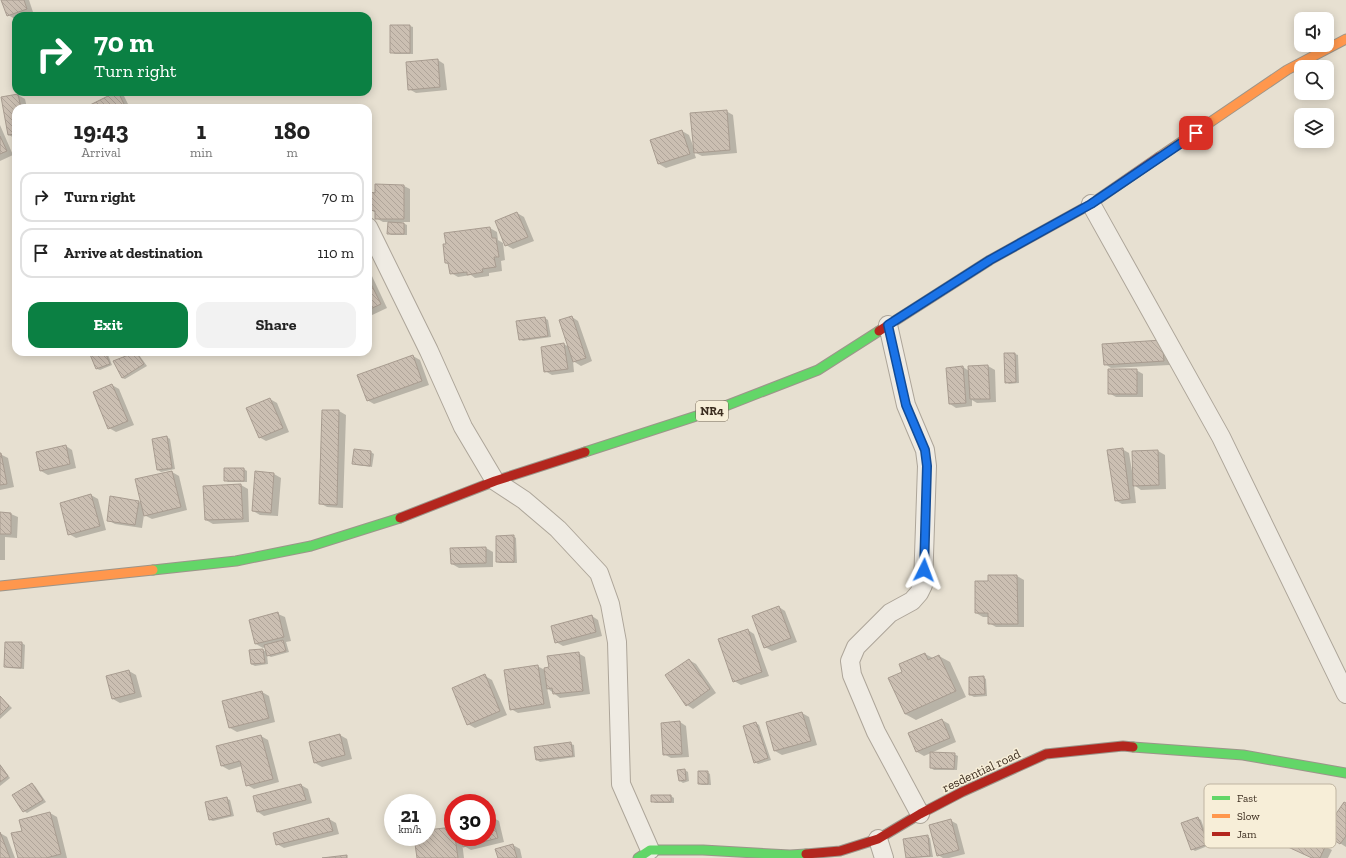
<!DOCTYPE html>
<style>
:root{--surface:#fff;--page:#f2f2f2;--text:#222;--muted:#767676;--line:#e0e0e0;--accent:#0b8043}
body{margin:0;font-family:"Zilla Slab",serif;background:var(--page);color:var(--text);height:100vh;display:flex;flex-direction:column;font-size:15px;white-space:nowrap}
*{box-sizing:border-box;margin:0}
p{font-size:13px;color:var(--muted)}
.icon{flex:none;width:22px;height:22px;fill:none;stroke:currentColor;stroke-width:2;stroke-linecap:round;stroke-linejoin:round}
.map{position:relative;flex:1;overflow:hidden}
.panel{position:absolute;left:12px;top:104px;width:360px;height:252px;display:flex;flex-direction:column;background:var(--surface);border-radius:12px;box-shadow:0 2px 10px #0003}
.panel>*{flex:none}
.hud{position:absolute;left:12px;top:12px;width:360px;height:84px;border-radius:12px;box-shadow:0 2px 10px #0003;background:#0b8043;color:#fff;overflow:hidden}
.controls{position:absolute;left:1294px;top:12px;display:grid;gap:8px}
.controls a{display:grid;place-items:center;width:40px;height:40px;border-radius:8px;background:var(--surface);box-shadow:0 2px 10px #0003;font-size:20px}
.speed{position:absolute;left:384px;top:794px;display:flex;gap:8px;font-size:20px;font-weight:700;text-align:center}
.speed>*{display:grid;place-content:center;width:52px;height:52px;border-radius:50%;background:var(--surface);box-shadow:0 2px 10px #0003;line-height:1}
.speed small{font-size:10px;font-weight:400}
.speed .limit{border:6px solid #d22;background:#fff;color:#111}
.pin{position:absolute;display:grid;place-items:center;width:34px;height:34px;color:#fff;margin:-17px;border-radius:8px;box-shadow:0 2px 6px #0006}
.me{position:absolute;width:44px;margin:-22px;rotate:3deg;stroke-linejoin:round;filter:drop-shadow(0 0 3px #0008)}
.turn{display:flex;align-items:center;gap:14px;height:84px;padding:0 16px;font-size:18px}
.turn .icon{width:52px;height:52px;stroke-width:2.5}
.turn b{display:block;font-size:28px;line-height:34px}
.eta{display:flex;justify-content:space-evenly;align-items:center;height:68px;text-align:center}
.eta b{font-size:24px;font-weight:800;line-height:28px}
.primary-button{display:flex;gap:8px;margin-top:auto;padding:8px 16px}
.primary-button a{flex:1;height:46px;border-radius:12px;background:var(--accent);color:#fff;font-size:16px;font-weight:800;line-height:46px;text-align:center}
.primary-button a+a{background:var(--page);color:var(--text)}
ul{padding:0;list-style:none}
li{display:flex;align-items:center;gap:12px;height:50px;margin:0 8px 6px;padding:0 8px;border:2px solid var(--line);border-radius:12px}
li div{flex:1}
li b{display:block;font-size:15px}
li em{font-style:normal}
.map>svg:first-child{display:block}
.shadow{fill:#0003}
.building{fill:url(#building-back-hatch);stroke:#a89c90}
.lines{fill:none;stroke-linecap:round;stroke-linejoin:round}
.street-casing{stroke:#ada599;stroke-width:20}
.fast-casing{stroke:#9c958a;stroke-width:11}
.slow-casing{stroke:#9c958a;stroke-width:11}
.jam-casing{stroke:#9c958a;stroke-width:11}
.street{stroke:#efebe3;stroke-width:18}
.fast{stroke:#63d668;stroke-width:9}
.slow{stroke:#ff974d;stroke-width:9}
.jam{stroke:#b3261e;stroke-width:9}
.route-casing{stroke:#114b97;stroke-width:10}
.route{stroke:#1a73e8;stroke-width:7}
.labels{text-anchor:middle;stroke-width:3;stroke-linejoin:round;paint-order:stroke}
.shield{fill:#f7eed8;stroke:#756857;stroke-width:1}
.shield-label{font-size:12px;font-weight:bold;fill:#3d2e20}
.street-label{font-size:13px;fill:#3d2e20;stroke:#f7eed8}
.key{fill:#f7eed8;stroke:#bfb4a1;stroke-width:1}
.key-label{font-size:11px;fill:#3d2e20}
</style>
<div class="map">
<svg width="1346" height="858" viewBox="0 0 1346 858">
<defs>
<pattern id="building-back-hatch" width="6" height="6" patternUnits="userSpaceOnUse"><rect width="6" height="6" fill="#cbbfb2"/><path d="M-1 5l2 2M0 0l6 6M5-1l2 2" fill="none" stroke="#afa499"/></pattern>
</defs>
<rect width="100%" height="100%" fill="#e7e0d1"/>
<path class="shadow" d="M2,0H29L33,12L23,16H16L15,19L8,15Z
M391,26H410L413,27V54H395L391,52Z
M438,60L444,64L447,90L416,93L409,89Z
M117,92L124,96L130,108H91Z
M18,95L25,99L27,108H16V139L9,135L2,98Z
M726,111L733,115L737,153L702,156L694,152L696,158L666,168L659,164L682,131L689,135L695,151Z
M0,125L13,155L0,161Z
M404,186L410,189V222H401L407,225V235H391L388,233L389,222H383L376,218V213L371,210L376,194Z
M517,213L524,217L534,241L513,249L506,245Z
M490,228L497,232L498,240L503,243L505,260L501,261L502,271L489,273V276L475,278L471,275L458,277L451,273L450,265L446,263Z
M368,274L372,276L387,308L368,317Z
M572,317L578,321L592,361L581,366L573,361L574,372L552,375L545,371L564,344L569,347Z
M545,318L548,320L551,337L523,341L520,339Z
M1162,341L1170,365L1111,368L1105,364Z
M90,352H107L112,365L100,370L97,369Z
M136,353L139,355L147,366L125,379L122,378Z
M1015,354L1018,355L1019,383L1009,384L1006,382Z
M413,356L420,360L429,385L374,404L367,400Z
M988,366L995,370L996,402L977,403L972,400V406L956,408L950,404L963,367L969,371Z
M1136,370L1143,374V397H1116L1109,393Z
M112,385L119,389L134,425L116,432L109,428Z
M270,399L277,403L289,432L266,441L259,437Z
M323,411H339L346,415L343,508L327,507L320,503Z
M167,437L170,439L175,469L161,472L158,470Z
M66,446L72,450L76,468L48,475L41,471L37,453Z
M1122,449L1129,453L1133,477L1158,451L1165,455L1166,489L1141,490L1134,485L1136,503L1122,504L1115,500Z
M355,450L371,452L374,454L372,467L356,465L353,463Z
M0,454L8,458L14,487L0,490Z
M244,469L247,471V482H228L225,480Z
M172,472L179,476L187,510L152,519L144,515L142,528L115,524L108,520L139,502L142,503Z
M274,474L281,478L278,516L260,515L253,511Z
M241,485L248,489L249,522L213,524L206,520Z
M91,495L98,499L106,530L76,538L69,534Z
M0,513L11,514L18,517L17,538L5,537V560H0Z
M513,536L516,538L517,563H500L497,562Z
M486,548L493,552V567L459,568L452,564Z
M1017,576L1024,580V627H996L989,623V617H983L976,613L989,582Z
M779,607L785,611L797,642L772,651L765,647Z
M278,614L285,617L291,641L286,642L289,652L271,657L267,655L268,664L255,666L251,664L250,651L263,650L267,652L265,647L263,648L256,644Z
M592,616L598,620L602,636L563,646L556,642Z
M748,630L754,634L769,676L741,685L734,681Z
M22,643L25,645L24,669L8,668L5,666Z
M578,653L585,657L590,694L560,698L547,688L551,708L518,713L511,709L537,666L545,670Z
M925,654L933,658L939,656L950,662L966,697L916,720L905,714L904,672Z
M689,660L696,664L716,693L693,709L687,705Z
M129,671L136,675L142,697L120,703L113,699Z
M485,676L492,680L507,715L475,728L468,724Z
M983,677L986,679L987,696L974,697L970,695Z
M262,692L269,696L275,722L237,732L230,728Z
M0,696L12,708L0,719Z
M802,713L809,717L817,745L782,755L775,751L767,722Z
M942,720L949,724L956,742L924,756L917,752L909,734Z
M680,722L686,726L689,757L671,758L664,754Z
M756,723L759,725L771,760L758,764L755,762Z
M340,735L347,739L352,759L322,767L315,763Z
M261,736L268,740L279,782L254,789L247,785L242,766L229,770L222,766L217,747Z
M571,744L574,745L575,757L540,762L537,760Z
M954,754L958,756L957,770H934L931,768Z
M0,764L10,778L0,786Z
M685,770L688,772L689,781L683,783L680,781Z
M707,772L710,774L711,785H702L699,784Z
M32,784L35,786L46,802L27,813L24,811Z
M301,785L308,789L312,803L264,816L258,812L254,797Z
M671,796L674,798V803H655L652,801Z
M226,798L230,800L234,816L213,821L210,820Z
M1346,804V847L1324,833Z
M50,813L57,817L67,858H19L23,831Z
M492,817L499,821L504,842L471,850L464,846L463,841L462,842L464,858H418L415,837H427V831L453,828V837H487V819Z
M1198,818L1201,820L1210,845L1195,851L1192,849Z
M329,819L336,823L339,834L284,848L277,844Z
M950,820L957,824L965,854L949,858H943L938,855Z
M1296,831L1332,850L1328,858H1313Z
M0,833L7,837L15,858H0Z
M927,837L930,838L933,857L907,858L904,840Z
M513,845L520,849L522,858H499Z"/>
<path class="building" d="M1,0H24L27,9L7,16Z
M390,25H410V53H390Z
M438,59L440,87L408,90L406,62Z
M116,92H118L126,108H89L88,106Z
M18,94L21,108H16V134L8,135L1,97Z
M727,110L730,150L694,153L690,113Z
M682,130L690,154L658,164L650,140Z
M0,136L7,151L0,154Z
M375,184L404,185V219H375V211L370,210V192L375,193Z
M517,212L528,237L505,246L495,221Z
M388,222L404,223V234H387Z
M490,227L492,238H496L499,257H494L496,267L482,269L483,272L467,275V272L450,274L448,263H445L443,244H446L444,233Z
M368,278L381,304L368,310Z
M572,316L586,358L573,362L559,320Z
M545,317L548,336L519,340L516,321Z
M1162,340L1164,361L1104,365L1102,344Z
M564,343L568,369L544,372L541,347Z
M89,352H105L110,364L96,369Z
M136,352L144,364L122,378L113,361Z
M1004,353H1015L1016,382L1005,383Z
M413,355L422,381L367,401L357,375Z
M988,365L990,399H970L968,366Z
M963,366L966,403L949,404L946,368Z
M1108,369H1137V394H1108Z
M112,384L128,421L108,429L93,392Z
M270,398L283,428L259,438L246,408Z
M322,410H339L337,505L319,504Z
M167,436L172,468L157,470L152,439Z
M66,445L70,464L40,471L36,452Z
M1123,448L1130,499L1115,501L1107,450Z
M354,449L371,451L370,466L352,464Z
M1158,450L1159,485L1133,486L1132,451Z
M0,453H1L7,484L0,485Z
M224,468H244V481H224Z
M172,471L181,507L144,516L135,479Z
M255,471L274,473L271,513L252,511Z
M241,484L243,519L205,520L203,486Z
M91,494L100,526L68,535L60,503Z
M110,496L139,501L135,525L107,521Z
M0,512L11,513V534H0Z
M514,535V562H496V536Z
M486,547V563L451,564L450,548Z
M988,575H1017L1018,624H988V613H975V581H988Z
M779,606L791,638L764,648L752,616Z
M278,612L284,637L255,644L249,620Z
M592,615L596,632L555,643L551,626Z
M748,629L762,672L733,682L718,639Z
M283,640L286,651L267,656L264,645Z
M5,642H22L21,668L4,667Z
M263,649L265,663L251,664L249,650Z
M579,652L583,691L553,694L552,688L547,689L544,668L549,667L547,656Z
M925,653L928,660L939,655L956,691L905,714L888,678L902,672L899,664Z
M689,659L710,689L686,706L665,675Z
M538,665L544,704L510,710L504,670Z
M129,670L135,693L112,699L106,676Z
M485,674L500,711L467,725L452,688Z
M984,676L985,694L969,695V677Z
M262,691L269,718L229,728L222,701Z
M0,696L9,706L0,715Z
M802,712L811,741L774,751L766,722Z
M942,719L950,738L916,752L908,733Z
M680,721L682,754L663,755L661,723Z
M756,722L768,758L754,763L743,726Z
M340,734L345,755L314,763L309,742Z
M261,735L273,779L246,786L240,761L221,766L216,746Z
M571,742L573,756L536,760L534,747Z
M930,752L955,753L954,769L930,768Z
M0,765L8,776L0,782Z
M685,769L686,780L679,781L677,770Z
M698,771H708V784H698Z
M32,783L43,800L23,812L12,795Z
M301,784L306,800L257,812L253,796Z
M651,795H671V802H651Z
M227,797L231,815L209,820L205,802Z
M1344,802L1346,803V836L1340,844L1323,833Z
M50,812L61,854L46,858H18L11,833L22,831L19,820Z
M492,816L498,838L463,847L461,837H487V818Z
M1198,817L1208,844L1191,850L1181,823Z
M329,818L333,831L276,845L273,833Z
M951,819L959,850L937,856L929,825Z
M453,827V837H455L458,858H417L414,837H427V830Z
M1296,830L1326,845L1320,858H1312L1288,847Z
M0,832L10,858H0Z
M928,835L930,856L906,858L903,839Z
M513,844L517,858H498L495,849Z
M347,855V858H322Z"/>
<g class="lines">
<g class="street-casing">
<path id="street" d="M1091,204L1221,437L1346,694
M368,227L429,351L463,427L495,481L524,500L558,529L599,573L610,604L617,642L621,784L650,850
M888,325L906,405L925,450L927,466L923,585L919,593L912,601L890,613L856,647L850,661L852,675L876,732L920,814
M878,839L884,858"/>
</g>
<g class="fast-casing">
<path id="fast" d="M585,452L715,410L818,370L879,331
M153,570L236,561L311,546L400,518
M1133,747L1243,755L1346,773
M638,858L650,850H703L790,855L806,854"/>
</g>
<g class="slow-casing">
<path id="slow" d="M1159,157L1287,70L1346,39
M0,586L153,570"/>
</g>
<g class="jam-casing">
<path id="jam" d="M879,331L990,260L1091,204L1159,157
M400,518L495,481L585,452
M806,854L840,851L878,839L920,814L962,792L1046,754L1123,746L1133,747"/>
</g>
<use href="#street" class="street"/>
<use href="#fast" class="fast"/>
<use href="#slow" class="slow"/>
<use href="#jam" class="jam"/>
</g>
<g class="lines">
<g class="route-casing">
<path id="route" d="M924,570L927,466L925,450L906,405L888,325L990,260L1091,204L1196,133"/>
</g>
<use href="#route" class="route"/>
</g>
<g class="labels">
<rect class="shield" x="696" y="401" width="32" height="20" rx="3"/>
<g class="shield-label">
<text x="712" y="415">NR4</text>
</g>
<g class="street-label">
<text transform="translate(981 770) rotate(-25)" y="5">resdential road</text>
</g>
</g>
<rect x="1204" y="784" width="132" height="64" rx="6" class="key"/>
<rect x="1212" y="796" width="18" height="4" fill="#63d668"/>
<rect x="1212" y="814" width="18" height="4" fill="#ff974d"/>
<rect x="1212" y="832" width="18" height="4" fill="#b3261e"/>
<g class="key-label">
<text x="1237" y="802">Fast</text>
<text x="1237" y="820">Slow</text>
<text x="1237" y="838">Jam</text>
</g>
</svg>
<div class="controls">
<a><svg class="icon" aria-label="sound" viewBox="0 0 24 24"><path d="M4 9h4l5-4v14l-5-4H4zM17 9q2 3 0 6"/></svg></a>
<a><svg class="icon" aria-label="search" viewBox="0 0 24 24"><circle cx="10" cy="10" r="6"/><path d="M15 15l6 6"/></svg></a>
<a><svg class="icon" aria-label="layers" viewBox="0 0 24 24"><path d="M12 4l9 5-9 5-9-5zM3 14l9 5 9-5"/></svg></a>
</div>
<div class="speed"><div>21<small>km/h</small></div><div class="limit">30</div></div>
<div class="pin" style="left:1196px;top:133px;background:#d93025"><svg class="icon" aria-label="arrive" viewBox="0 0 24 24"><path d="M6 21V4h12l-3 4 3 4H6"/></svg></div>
<svg class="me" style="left:924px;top:570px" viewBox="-20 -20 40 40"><path d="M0-17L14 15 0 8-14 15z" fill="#1a73e8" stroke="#fff" stroke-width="4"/></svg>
<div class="hud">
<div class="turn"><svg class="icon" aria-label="right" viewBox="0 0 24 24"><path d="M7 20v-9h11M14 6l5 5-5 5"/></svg><div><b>70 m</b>Turn right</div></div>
</div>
<section class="panel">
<div class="eta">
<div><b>19:43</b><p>Arrival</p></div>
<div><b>1</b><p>min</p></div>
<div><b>180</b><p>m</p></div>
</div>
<ul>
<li><svg class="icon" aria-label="right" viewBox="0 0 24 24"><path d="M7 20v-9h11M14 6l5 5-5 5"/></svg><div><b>Turn right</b></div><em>70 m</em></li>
<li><svg class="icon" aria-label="arrive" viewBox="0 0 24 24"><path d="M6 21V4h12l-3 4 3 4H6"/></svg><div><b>Arrive at destination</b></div><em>110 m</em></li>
</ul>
<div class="primary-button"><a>Exit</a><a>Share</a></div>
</section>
</div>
